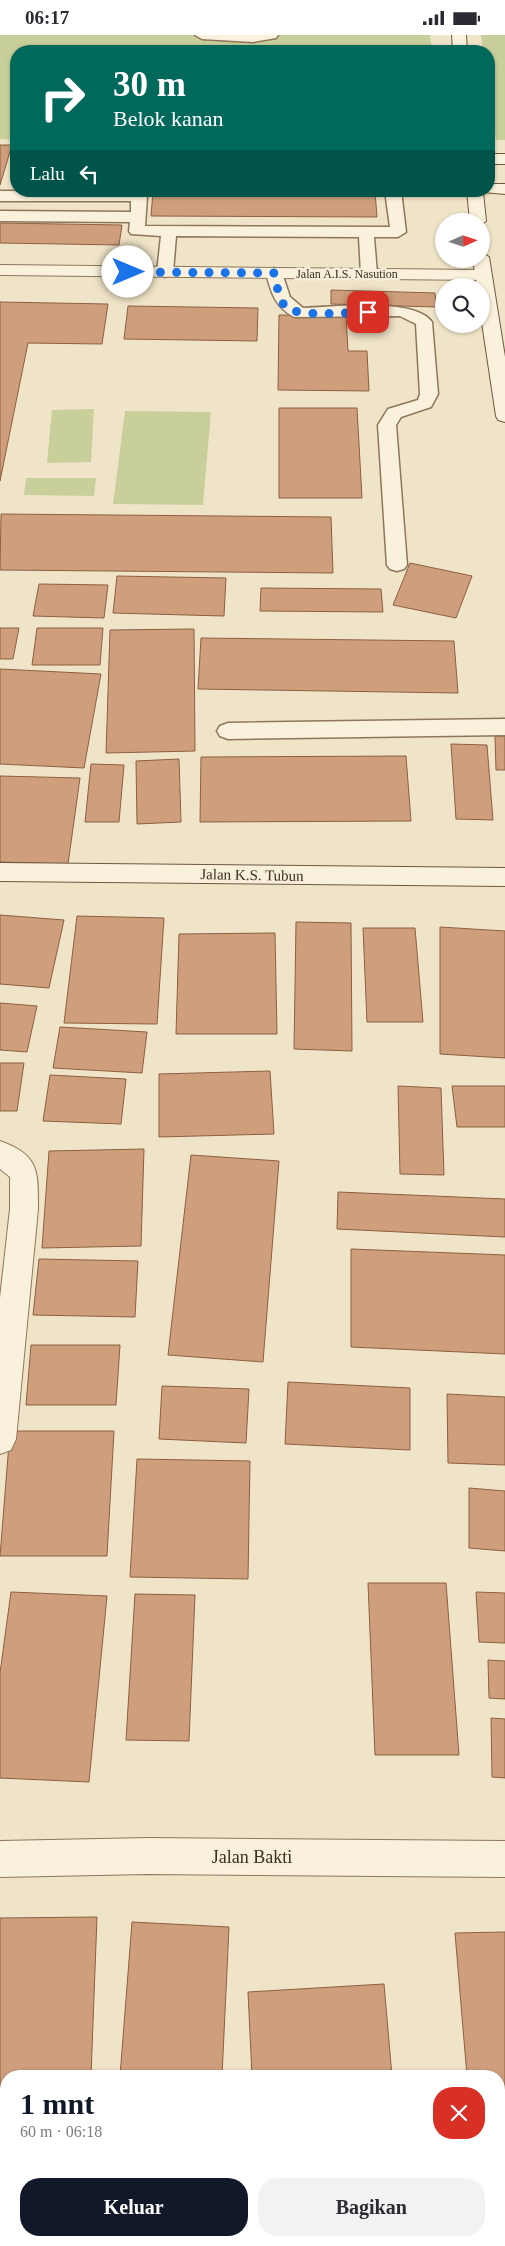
<!DOCTYPE html>
<html lang="id">
<meta charset="utf-8">
<style>
:root{--surface:#fff;--page:#f2f2f3;--text:#2b2b33;--muted:#7c7c81;--accent:#111827}
body{margin:0;font-family:Georgia,serif;background:var(--page);color:var(--text);height:100vh;display:flex;flex-direction:column;font-size:19px;white-space:nowrap}
*{box-sizing:border-box;margin:0}
p{font-size:16px;color:var(--muted)}
.icon{flex:none;width:28px;height:28px;fill:none;stroke:currentColor;stroke-width:2;stroke-linecap:round;stroke-linejoin:round}
.map{position:relative;flex:1;overflow:hidden}
.drawer{position:absolute;left:0px;top:2035px;width:505px;height:176px;display:flex;flex-direction:column;background:var(--surface);border-radius:20px 20px 0 0;box-shadow:0 1px 4px #0004}
.drawer>*{flex:none}
.guide{position:absolute;left:10px;top:10px;width:485px;height:152px;border-radius:20px;box-shadow:0 1px 4px #0004;background:#00695c;color:#fff;overflow:hidden}
.needle{width:32px;rotate:87deg}
.controls{position:absolute;left:435px;top:178px;display:grid;gap:10px}
.controls a{display:grid;place-items:center;width:55px;height:55px;border-radius:50%;background:var(--surface);box-shadow:0 1px 4px #0004;font-size:25px}
.pin{position:absolute;display:grid;place-items:center;width:42px;height:42px;color:#fff;margin:-21px;border-radius:10px;box-shadow:0 2px 8px #0006}
.me{position:absolute;width:55px;margin:-28px;rotate:90deg;stroke-linejoin:round;filter:drop-shadow(0 0 4px #0008)}
.turn{display:flex;align-items:center;gap:18px;height:105px;padding:0 20px;font-size:22px}
.turn .icon{width:65px;height:65px;stroke-width:2.5}
.turn b{display:block;font-size:35px;line-height:42px}
.then{display:flex;align-items:center;height:48px;padding:0 20px;background:#0003;gap:10px;font-size:19px}
.round{display:grid;place-items:center;flex:none;width:52px;height:52px;border-radius:20px;background:var(--page)}
.headline{display:flex;align-items:center;justify-content:space-between;height:85px;padding:0 20px}
h1{font-size:30px;font-weight:800;line-height:38px;color:var(--accent)}
.button{display:flex;gap:10px;margin-top:auto;padding:10px 20px}
.button a{flex:1;height:58px;border-radius:20px;background:var(--accent);color:#fff;font-size:20px;font-weight:800;line-height:58px;text-align:center}
.button a+a{background:var(--page);color:var(--text)}
.status{display:flex;justify-content:space-between;align-items:center;height:35px;padding:0 25px;background:var(--surface);direction:ltr}
.status svg{height:14px;fill:currentColor}
.map>svg:first-child{display:block}
.green{fill:#c9cf9b}
.building{fill:#cf9f7d;stroke:#8d5f41}
.lines{fill:none;stroke-linecap:round;stroke-linejoin:round}
.lane-casing{stroke:#8d765c;stroke-width:3}
.street-casing{stroke:#8d765c;stroke-width:2}
.secondary-casing{stroke:#6f573f;stroke-width:2}
.lane{fill:#faf1dc;fill-rule:evenodd}
.street{fill:#faf1dc;fill-rule:evenodd}
.secondary{fill:#faf1dc;fill-rule:evenodd}
.route{stroke:#1a73e8;stroke-width:9;stroke-dasharray:0 16.2}
.labels{text-anchor:middle;stroke-width:5;stroke-linejoin:round;paint-order:stroke}
.far-street-label{font-size:12px;fill:#3d2e20;stroke:#f7eed8}
.street-label{font-size:15px;fill:#3d2e20;stroke:#f7eed8}
.near-street-label{font-size:18px;fill:#3d2e20;stroke:#f7eed8}
</style>
<div class="status"><b>06:17</b><svg viewBox="0 0 49 12"><path d="M0 12V9h3v3zM5 12V6h3v6zM10 12V3h3v9zM15 12V0h3v12zM26 1h20v11H26zM47 4h2v5h-2z"/></svg></div>
<div class="map">
<svg width="505" height="2211" viewBox="0 0 505 2211">
<rect width="100%" height="100%" fill="#f0e4c8"/>
<path class="green" d="M0,0H430L432,16H16V105L0,104Z
M481,0H505V105H496L489,54V16H483Z
M94,374L91,427L47,428L52,375Z
M125,376L211,377L203,470L113,469Z
M26,443H96L94,461L24,460Z"/>
<path class="building" d="M297,13L339,14V16H297Z
M0,110H12L0,150Z
M153,156H375L377,182L151,181Z
M0,188L122,190L119,210L0,208Z
M331,255L435,258L436,272L331,269Z
M0,267L108,269L102,309L28,308L0,446Z
M128,271L258,273L257,306L124,304Z
M279,280L346,281L348,316H367L369,356L278,355Z
M279,373H357L362,463H279Z
M1,479L331,482L333,538L0,535Z
M410,528L472,541L456,583L393,570Z
M117,541L226,543L224,581L113,578Z
M39,549L108,550L104,583L33,581Z
M261,553L381,554L383,577L260,576Z
M0,593H19L13,624H0Z
M37,593H103L100,630H32Z
M194,594L195,716L106,718L110,595Z
M201,603L454,606L458,658L198,654Z
M0,634L101,639L84,733L0,729Z
M495,701H505V735H496Z
M451,709L487,710L493,785L456,784Z
M406,721L411,786L200,787L201,722Z
M179,724L181,787L137,789L136,726Z
M91,729L124,730L119,787H85Z
M0,741L80,743L68,829L0,827Z
M0,880L64,885L49,953L0,949Z
M77,881L164,883L157,989L64,988Z
M296,887L351,888L352,1016L294,1014Z
M440,892L505,896V1023L440,1019Z
M363,893H415L423,987H367Z
M275,898L277,999H176L179,899Z
M0,968L37,971L27,1017L0,1015Z
M60,992L147,997L142,1038L53,1033Z
M0,1028H24L17,1076H0Z
M270,1036L274,1099L159,1102V1039Z
M50,1040L126,1044L121,1089L43,1086Z
M398,1051L441,1053L444,1140L400,1139Z
M452,1051H505V1092H457Z
M144,1114L141,1211L42,1213L49,1116Z
M191,1120L279,1126L263,1327L168,1320Z
M338,1157L505,1164V1202L337,1194Z
M351,1214L505,1220V1319L351,1312Z
M39,1224L138,1226L135,1282L33,1280Z
M31,1310H120L116,1370H26Z
M288,1347L410,1353V1415L285,1409Z
M162,1351L249,1354L246,1408L159,1404Z
M447,1359L505,1362V1430L448,1428Z
M10,1396H114L107,1521H0Z
M137,1424L250,1426L248,1544L130,1542Z
M469,1453L505,1456V1516L469,1513Z
M368,1548H446L459,1720H375Z
M11,1557L107,1561L89,1747L0,1743V1638Z
M476,1557L505,1558V1608L479,1607Z
M135,1559L195,1560L189,1706L126,1705Z
M488,1625L505,1626V1664L489,1663Z
M491,1683L505,1684V1743L492,1742Z
M97,1882L91,2041H6V2161H0V1883Z
M132,1887L229,1892L222,2041H120Z
M505,1897V2056H499V2041H467L455,1898Z
M384,1949L392,2041H252L248,1957Z
M499,2094H505V2198H499Z
M106,2205H214V2211H106Z"/>
<g class="lines">
<g class="lane-casing">
<path id="lane" d="M195,0H278L276,3L253,7L202,4Z
M0,156L139,157L147,162L145,191L390,192L385,156H401L406,197L398,202H374L377,239L369,244L361,239L359,202L176,201L173,237L165,242L157,237L161,201L131,199L129,196L130,187L0,186V176L131,177V166H0Z
M274,233L282,238L290,262L303,273C332,272 415,262 432,287L438,359L431,372L401,382L396,390L407,530L404,534L397,536L390,534L387,530L378,390L388,374L418,365L420,359L416,289L400,281L294,282C275,272 271,257 266,238Z
M505,684V700L228,704L220,701L217,696L220,691L228,688Z"/>
</g>
<g class="street-casing">
<path id="street" d="M0,230L483,235L489,236L491,240L489,244L483,245L0,240Z
M0,1106C40,1120 38,1137 38,1174L16,1404L11,1415L0,1419V1263L10,1174V1142L0,1134Z
M148,1803L505,1806V1842L148,1839L0,1842V1806Z"/>
</g>
<g class="secondary-casing">
<path id="secondary" d="M452,0H466L467,16H453Z
M489,119H505V129H489Z
M489,149H505V159L483,157L486,186L481,190V186H470L467,156H489Z
M481,217L489,222L505,322V387L498,385L496,381L481,281V251H477L473,224H481Z
M0,828L505,833V851L0,846Z"/>
</g>
<use href="#lane" class="lane"/>
<use href="#street" class="street"/>
<use href="#secondary" class="secondary"/>
</g>
<g class="lines">
<path class="route" d="M128,237L274,238C277,248 278,265 286,272C298,283 351,277 368,277"/>
</g>
<g class="labels">
<g class="far-street-label">
<text x="347" y="243">Jalan A.I.S. Nasution</text>
</g>
<g class="street-label">
<text transform="translate(252 840) rotate(1)" y="5">Jalan K.S. Tubun</text>
</g>
<g class="near-street-label">
<text x="252" y="1828">Jalan Bakti</text>
</g>
</g>
</svg>
<div class="controls">
<a><svg class="needle" viewBox="-14 -14 28 28"><path d="M0-13l5 13h-10z" fill="#e53935"/><path d="M0 13l5-13h-10z" fill="#7c7c81"/></svg></a>
<a><svg class="icon" aria-label="search" viewBox="0 0 24 24"><circle cx="10" cy="10" r="6"/><path d="M15 15l6 6"/></svg></a>
</div>
<div class="pin" style="left:368px;top:277px;background:#d93025"><svg class="icon" aria-label="arrive" viewBox="0 0 24 24"><path d="M6 21V4h12l-3 4 3 4H6"/></svg></div>
<svg class="me" style="left:128px;top:237px" viewBox="-20 -20 40 40"><circle r="19" fill="#fff"/><path d="M0-13L10 11 0 6-10 11z" fill="#1a73e8"/></svg>
<div class="guide">
<div class="turn"><svg class="icon" aria-label="right" viewBox="0 0 24 24"><path d="M7 20v-9h11M14 6l5 5-5 5"/></svg><div><b>30 m</b>Belok kanan</div></div>
<div class="then">Lalu<svg class="icon" aria-label="left" viewBox="0 0 24 24"><path d="M17 20v-9H6M10 6l-5 5 5 5"/></svg></div>
</div>
<section class="drawer">
<div class="headline"><div><h1>1 mnt</h1><p>60 m · 06:18</p></div><a class="round" style="background:#d93025;color:#fff"><svg class="icon" aria-label="close" viewBox="0 0 24 24"><path d="M6 6l12 12M18 6L6 18"/></svg></a></div>
<div class="button"><a>Keluar</a><a>Bagikan</a></div>
</section>
</div>
